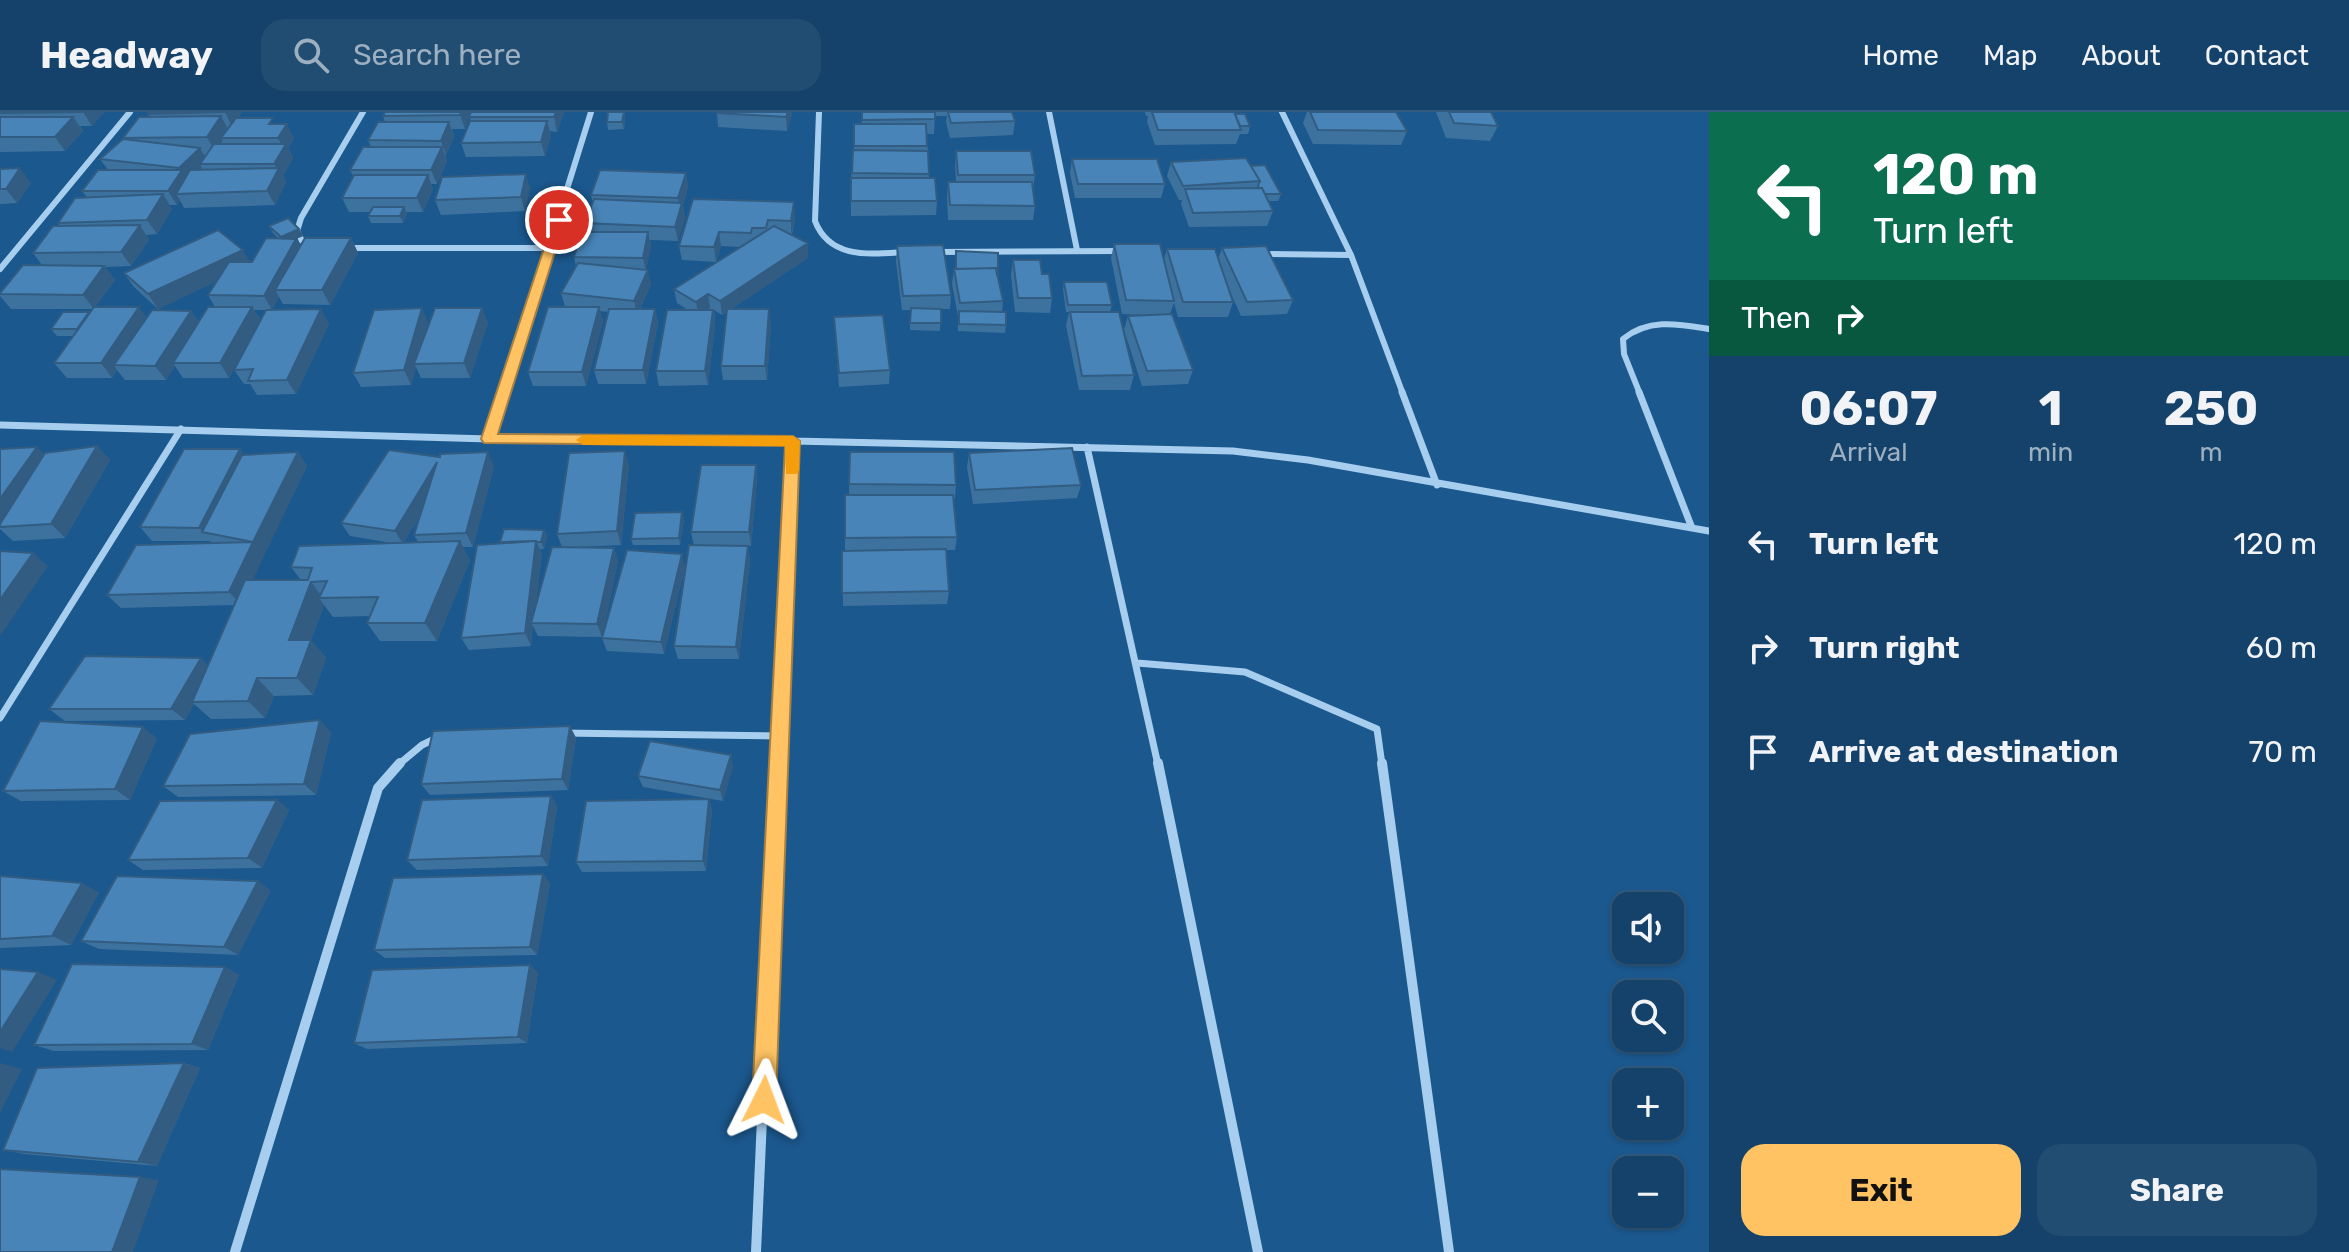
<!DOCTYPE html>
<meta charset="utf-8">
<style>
:root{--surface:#14426a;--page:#214d72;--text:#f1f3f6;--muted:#9db0c1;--line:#335b7e;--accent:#ffc364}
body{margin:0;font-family:Rubik,sans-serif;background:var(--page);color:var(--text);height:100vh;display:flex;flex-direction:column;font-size:30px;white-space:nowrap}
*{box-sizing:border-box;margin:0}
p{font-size:26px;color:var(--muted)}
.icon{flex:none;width:44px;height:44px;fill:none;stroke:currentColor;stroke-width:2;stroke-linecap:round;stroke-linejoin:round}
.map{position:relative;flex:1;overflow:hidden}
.drawer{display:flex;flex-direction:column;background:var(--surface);width:640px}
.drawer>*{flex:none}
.guide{background:#0b6e4f;color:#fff;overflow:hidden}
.tools{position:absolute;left:1612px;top:780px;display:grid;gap:16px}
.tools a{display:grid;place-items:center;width:72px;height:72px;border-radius:16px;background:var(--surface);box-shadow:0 2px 6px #0004,0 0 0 2px var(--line);font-size:40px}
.pin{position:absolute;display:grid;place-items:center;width:68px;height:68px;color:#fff;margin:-34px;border:4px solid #fff;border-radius:50%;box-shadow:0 2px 8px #0007}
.me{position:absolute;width:88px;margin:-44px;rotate:3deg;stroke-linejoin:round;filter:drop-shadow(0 0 6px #0008)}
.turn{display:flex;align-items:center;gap:28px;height:168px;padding:0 32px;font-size:36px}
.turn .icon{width:104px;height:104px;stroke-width:2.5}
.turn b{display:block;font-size:56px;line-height:68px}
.then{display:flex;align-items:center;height:76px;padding:0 32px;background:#0003;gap:16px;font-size:30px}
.eta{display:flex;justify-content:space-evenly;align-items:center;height:136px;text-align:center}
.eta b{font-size:48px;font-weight:700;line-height:56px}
.button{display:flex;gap:16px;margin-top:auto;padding:16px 32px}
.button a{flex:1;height:92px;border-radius:24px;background:var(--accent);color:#111;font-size:32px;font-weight:700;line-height:92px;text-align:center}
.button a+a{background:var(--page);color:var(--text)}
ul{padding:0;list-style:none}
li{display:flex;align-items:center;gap:24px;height:104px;padding:0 32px}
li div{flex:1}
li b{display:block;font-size:30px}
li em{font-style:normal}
header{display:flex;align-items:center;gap:48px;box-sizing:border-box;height:112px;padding:0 40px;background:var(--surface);border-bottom:2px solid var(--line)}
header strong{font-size:38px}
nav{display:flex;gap:44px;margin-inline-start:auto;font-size:28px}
.search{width:560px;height:72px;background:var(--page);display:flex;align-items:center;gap:20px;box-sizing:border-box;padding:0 28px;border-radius:24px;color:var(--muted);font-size:30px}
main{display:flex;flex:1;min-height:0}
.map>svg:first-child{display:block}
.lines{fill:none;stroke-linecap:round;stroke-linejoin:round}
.minor-far2{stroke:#a7ceee;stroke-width:6}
.minor-far1{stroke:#a7ceee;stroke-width:7}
.minor{stroke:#a7ceee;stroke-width:10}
.wall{fill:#3e729e;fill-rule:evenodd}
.shaded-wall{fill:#325c81}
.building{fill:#4884b8;stroke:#325c81;stroke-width:2}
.route{fill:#ffc364;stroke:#a67f41;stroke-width:2}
.slow{fill:#f59e0b}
</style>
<header>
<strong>Headway</strong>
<div class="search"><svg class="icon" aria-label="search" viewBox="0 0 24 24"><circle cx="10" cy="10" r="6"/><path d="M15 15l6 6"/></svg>Search here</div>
<nav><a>Home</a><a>Map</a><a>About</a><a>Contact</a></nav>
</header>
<main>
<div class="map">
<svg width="1709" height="1140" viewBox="0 0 1709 1140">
<rect width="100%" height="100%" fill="#1b588e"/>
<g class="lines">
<path class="minor-far2" d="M819,0L815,109C830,148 871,142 906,140
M1049,0L1077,138
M1282,0L1351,143L1403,282
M310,132L302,129L297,119L301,106L363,0
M347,136H551
M936,140L1122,139
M1260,142L1351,143
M0,157L130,0
M503,282L591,0
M1640,282L1624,242L1623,227C1649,206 1678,212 1709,217"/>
<path class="minor-far1" d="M1402,280L1437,373
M1639,280L1692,416
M0,313L489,327L793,329L1233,339L1308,348L1709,419
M489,327L504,280
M1087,335L1158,653
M1137,551L1245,560L1377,617L1382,653
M0,606L181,317
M562,621L782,624
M398,653L422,633L441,624
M778,653L793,329"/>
<path class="minor" d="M1158,651L1258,1140
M1382,651L1449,1140
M235,1140L378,676L400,651
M756,1140L778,651"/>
</g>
<path class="wall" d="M0,0H104L92,14H80L83,19L65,39L0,40Z
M242,0L238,6L276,12L294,26L288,36L293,46L283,64L286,70L275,93L184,96L180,88L177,93H169L172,97L157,122L146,123L149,128L131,154L105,155L115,168L95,195L147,206L191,199L199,210L215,195L208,183L217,169L158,197L134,175L124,161L252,150L279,127L273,121L269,114L299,117L303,124L296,127L300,134L351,126L358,141L330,193L283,192L279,185L272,198L329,212L296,282L257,283L250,272H244L234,258L238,250L229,266H183L175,254L166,268H125L117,258L112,266H67L54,251L74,224H57L51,217L89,200L90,202L93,197H11L0,184V181L42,153L33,141L60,114L58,111L87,85L82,79L108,58L100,47L123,26L150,5L148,2ZM254,198H266L261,208Z
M385,0H564L557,20L550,19L551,23L545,44L466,45L461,31L471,9L469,5L465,17H452L454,25L446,43H445L447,49L437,72H431L433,77L423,100H406L407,102L403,111H371L368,104L370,100H349L342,86L353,64L350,58L371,35L368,28L385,10L383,4Z
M624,0L625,6L624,17L608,18L607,10Z
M717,0H792V2L787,19L718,15Z
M862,0H1012L1015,9L1013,23L950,26L946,10L947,4H935L934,22H927L929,66L937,89L936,103L851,104V66L854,38V12H862Z
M1145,0H1234L1250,14L1248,22H1240L1236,32L1155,33L1147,10L1148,4H1146Z
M1307,0H1396L1407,19L1401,33L1313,32L1303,11Z
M1436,0H1491L1498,14L1490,29L1446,26Z
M956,39L1035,63L1033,78L1035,94L1033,108H948L947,84L948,70H956L955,53Z
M1072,47L1165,72L1161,86H1075L1070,61Z
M1171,50L1251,54L1281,82L1278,89H1268L1273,99L1267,114L1189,115L1181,92L1182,88H1179L1167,64Z
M0,57L31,71L17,91L0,92Z
M686,61L688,75L683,93L685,105L678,129L650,128L651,134L646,158L651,172L640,197H655L658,211L646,272H598L594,258L608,200L600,199L603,209L586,274H533L528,260L565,195L561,181L576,154L574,145L587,120L585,111L593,92L591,83Z
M530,76L525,99L441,103L435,88Z
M693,87L795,105L792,123L808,146L731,197L771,211L767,268H723L721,254L727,200L722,203L714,198L715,212L708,273L659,274L656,259L688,198L677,191L674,177L740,135L721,134L716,150L682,148L679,134Z
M1114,132L1164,147L1167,137L1218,147L1222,136L1293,188L1287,202L1241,204L1228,175L1233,190L1228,205H1178L1174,191L1170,202L1193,258L1188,272L1142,274L1124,218L1128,204L1146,203L1122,202L1111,146Z
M897,134L951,183L950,197H941L940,219L910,218V198H902L896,149Z
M1013,148L1042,162L1052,186L1050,201L1015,200L1011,163Z
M954,157L998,163V166L1003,189L1002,200L1006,213L1005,221L958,219V204L952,172Z
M1064,170L1112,193L1110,200L1134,263L1130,278H1079L1066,214L1069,200H1066L1063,177Z
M834,205L890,258L889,272L839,275Z
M428,210L423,227L488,210L470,266H421L416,255L411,273L361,275L353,261Z
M97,334L110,348L65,426L13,429L0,417V337L37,335L44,343Z
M298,340L307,354L252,468H301L291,455L392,431L350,424L341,411L494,354L473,435H463L470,448L437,529H380L367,511L370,504L333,505L324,493L311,528L326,546L313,583L274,584L265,606L211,607L194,592L185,608L65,609L49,597L208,553L235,493L121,496L107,483L212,431L210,429H152L140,415L244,343ZM419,406L414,423L418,430H404Z
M850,340L956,373L955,386H953L957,425L955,438H946L949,479L947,492L843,494L842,439H845V383H849Z
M969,341L1081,373L1077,386L973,392L967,355Z
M629,353L621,433L577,435L614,436L618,449L602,525L538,524L533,514L531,534L469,538L461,526L501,431L500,430L544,418L547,424L544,437H540L542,442L535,497L562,435L557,422Z
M756,353L757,367L751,434H718H748L750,448L739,547H678L674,534L694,434L691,420Z
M682,400L684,407L680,433H633L631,427Z
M685,455L664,542L607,539L602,526Z
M570,614L576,626L568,678L430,683L421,672Z
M331,620L316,683L178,685L163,674Z
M157,626L130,688L21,689L3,679Z
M733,654L723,689L643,675L638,664Z
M551,684L557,695L548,754L417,758L407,748Z
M709,687L712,698L706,759L582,760L576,750Z
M277,688L289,698L262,756L143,758L128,748Z
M543,762L550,772L537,843L385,846L374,838Z
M0,764L99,780L71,833L0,836Z
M271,778L238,843L99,837L81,829Z
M225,855L239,863L208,938L54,939L34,933Z
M538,860L527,931L367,937L354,931Z
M184,951L200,956L157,1054L24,1042L3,1038Z"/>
<path class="shaded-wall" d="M83,0H104L92,14Z
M225,0H242L232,15Z
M461,0H471L465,17L460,3Z
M556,0H564L557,20L554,5Z
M624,0L625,6L624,17L622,10Z
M788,0H792V2L787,19L786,5Z
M221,4L229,19L221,26L223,28L215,40L207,25Z
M73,5L83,19L65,39L55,25Z
M547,9L551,23L545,44L541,30Z
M449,10L454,25L446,43L441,29Z
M287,12L294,26L288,36L293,46L283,64L286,70L275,93L267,79L278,59L274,52L283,36L278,26Z
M442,35L447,49L437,72L431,58Z
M200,36L208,50L200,52L202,56L176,82L180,88L177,93L168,79L181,59L179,56Z
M20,56L31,71L17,91L6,77Z
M686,61L688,75L683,93L685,105L678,129L675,115L680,98L678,86Z
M526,62L530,76L525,99L521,85Z
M428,63L433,77L423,100L417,86Z
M163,82L172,97L157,122L147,108Z
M794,90L795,105L791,123V109Z
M404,95L407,102L403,111L400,104Z
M140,113L149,128L131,154L121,140Z
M299,117L303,124L296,127L304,141L275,178L279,185L272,198L264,184L285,132L281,125Z
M648,120L651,134L646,160L643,146Z
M719,120L721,134L716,150L714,135Z
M351,126L358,141L330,193L322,178Z
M808,131V146L722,203L720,189Z
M243,138L252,153L158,197L148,182Z
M104,154L115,168L94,197L83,183Z
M648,158L651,172L637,203L634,189Z
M708,182L710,196L699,204L696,190Z
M139,195L150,210L114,253L117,258L112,266L101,251Z
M252,195L261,209L229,266L220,251Z
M599,195L603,209L586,274L582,260Z
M422,196L428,210L416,252H414L416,255L411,273L404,258Z
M482,196L488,210L470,266L464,251Z
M321,197L329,212L296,282L287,268Z
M655,197L658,211L646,272L643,258Z
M769,197L771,211L767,268L765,254Z
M713,198L715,212L708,273L705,259Z
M191,199L201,213L173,251L175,254L166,268L155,254Z
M97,334L110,348L65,426L51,412Z
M37,335L50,349L0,411V387Z
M240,337L250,351L203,420L199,416Z
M625,339L629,353L621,433L617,419Z
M298,340L307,354L241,493L229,480Z
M488,340L494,354L473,435L466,421Z
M437,350L444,364L403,432L395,419Z
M756,353L757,367L751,434L749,420Z
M682,400L684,407L680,433L679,426Z
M544,418L547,424L544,437L541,430Z
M460,429L470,448L437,529L425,511Z
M536,429L542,442L534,511H531L533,514L531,534L525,521Z
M748,434L750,448L739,547L736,535Z
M614,436L618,449L602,525L597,512Z
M33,441L48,454L0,524V488Z
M682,442L685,455L664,542L661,530Z
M311,470L323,486H319L324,493L304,546L289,528Z
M311,528L326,546L313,583L297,566Z
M201,546L213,558L192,590L194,592L185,608L171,597Z
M257,566L274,584L265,606L248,589Z
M320,608L331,620L316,683L304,672Z
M570,614L576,626L568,678L562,667Z
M143,615L157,626L130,688L115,677Z
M731,643L733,654L723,689L720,678Z
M551,684L557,695L548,754L541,744Z
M709,687L712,698L706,759L703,749Z
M277,688L289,698L262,756L248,746Z
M543,762L550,772L537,843L530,835Z
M258,769L271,778L238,843L224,835Z
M82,771L99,780L71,833L52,824Z
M530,853L538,860L527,931L518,925Z
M225,855L239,863L208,938L192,932Z
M38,860L57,868L12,940L0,936V920Z
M0,951L22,957L0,1001Z
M184,951L200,956L157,1054L138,1050Z
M140,1065L159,1068L133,1140H112Z"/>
<path class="building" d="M0,0H83L0,1Z
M149,0H225L148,2Z
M385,0H461L460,3L383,4Z
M471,0H556L554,5H469Z
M608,0H624L622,10H607Z
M717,0H788L786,5L717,1Z
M862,0H935V7L862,8Z
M948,0H1012L1015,9L951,11Z
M1152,0H1234L1241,18H1158Z
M1310,0H1396L1407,19L1318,18Z
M1449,0H1491L1498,14L1454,11Z
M1235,2H1245L1250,14H1240Z
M221,4L207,25L123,26L139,5Z
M0,5H73L55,25H0Z
M236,6H273L269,12H287L278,26H221Z
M470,9H547L541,30L461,31Z
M378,10H449L441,29L368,28Z
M854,12H926L927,34H854Z
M123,27L200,36L179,56L100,47Z
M214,32H286L274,52H200Z
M363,35H442L431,58H350Z
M853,38L928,39L929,62L852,61Z
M956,39H1031L1035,63H958Z
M1246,46L1260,69L1183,74L1171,50Z
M1072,47H1157L1165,72H1078Z
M1265,53L1281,82H1265L1262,76H1259L1258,74L1260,69L1251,54Z
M20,56L6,77H0V57Z
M279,56L267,79L176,82L190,58Z
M98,58H182L168,79H82Z
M600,58L686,61L678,86L591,83Z
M526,62L521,85L435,88L442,65Z
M354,63H428L417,86H342Z
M851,66H935L937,89H851Z
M948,70H1032L1035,94L950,93Z
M1262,76L1273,99L1193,101L1185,77Z
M163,82L147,108L58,111L75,86Z
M594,87L682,91L675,115L585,111Z
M693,87L794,90L791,109L768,108L766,116H752L751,121L719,120L714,135L679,134Z
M373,95H404L400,104H368Z
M288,106L299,117L281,125L269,114Z
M140,113L121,140L33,141L53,114Z
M774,114L808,131L720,189L708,182L696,190L674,177Z
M218,118L243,138L148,182L124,161Z
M581,120H648L643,146L574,145Z
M266,126L296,127L264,184L208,183L229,150H252Z
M305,126H351L322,178H275Z
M1114,132H1160L1174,189L1126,188Z
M943,133L951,183L903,184L897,134Z
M1266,134L1293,188L1247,190L1222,136Z
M1167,137H1215L1233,190H1183Z
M956,139L998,141V163H997L996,156L956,157Z
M1013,148H1040L1042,162H1049L1052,186H1018Z
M578,151L648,158L634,189L561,181Z
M23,153L104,154L83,183L0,182V181Z
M996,156L1003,189L960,191L954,157Z
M1064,170H1107L1112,193H1068Z
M94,195H139L101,251H54Z
M208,195H252L220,251H173Z
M548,195H599L582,260H528Z
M422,196L404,258L353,261L374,198Z
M435,196H482L464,251L414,252Z
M911,196L941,197V211H910Z
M321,197L287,268L248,269L253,257L234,258L266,198Z
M609,197H655L643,258H594Z
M727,197H769L765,254H721Z
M152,198L191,199L155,254L114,253Z
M667,198H713L705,259H656Z
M959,199L1006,200V213L959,212Z
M63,200H89L77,217H51Z
M1070,200H1119L1134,263L1082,264Z
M1172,202L1193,258L1147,259L1128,204Z
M883,203L890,258L839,261L834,205Z
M97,334L51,412L0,415V412L45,341Z
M37,335L0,387V337Z
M1072,336L1081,373L975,378L969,341Z
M184,337H240L199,416L140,415Z
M389,338L440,345V342L488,340L466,421L414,423L437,350L395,419L341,411Z
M625,339L617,419L557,422L569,341Z
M298,340L253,430L202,420L242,343Z
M850,340H954L956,373L849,372Z
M701,353H756L749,420H691Z
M845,383H953L957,425L845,426Z
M682,400L679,426L631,427L635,401Z
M504,417L544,418L541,430H536V429L500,430Z
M460,429L425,511H367L378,485L319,486L327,469L311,470L289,528H311L297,566H257L248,589L192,590L245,468H308L312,456L291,455L299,434Z
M536,429L525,521L461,526L477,433Z
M253,430L229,480L107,483L136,433Z
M689,433L748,434L736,535L674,534Z
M552,435L614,436L597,512L531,511Z
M946,437L949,479L842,481V439Z
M627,438L682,442L661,530L602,526Z
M0,439L33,441L0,488Z
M85,544L201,546L171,597H49Z
M320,608L304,672L163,674L190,622Z
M40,609L143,615L115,677L3,679Z
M570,614L562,667L421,672L433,619Z
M650,629L731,643L720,678L638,664Z
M551,684L541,744L407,748L422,688Z
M709,687L703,749L576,750L586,689Z
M277,688L248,746L128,748L160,689Z
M543,762L530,835L374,838L393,766Z
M0,764L82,771L52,824L0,827Z
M117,764L258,769L224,835L81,829Z
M72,852L225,855L192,932L34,933Z
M530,853L518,925L354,931L372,858Z
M0,857L38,860L0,920Z
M184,951L138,1050L3,1038L37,956Z
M0,1057L140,1065L112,1140H0Z"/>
<path class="route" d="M554,106L565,108L498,322L793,324L800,329L776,988L772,996L764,1000L756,996L752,988L785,334L484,331L481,327Z"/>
<path class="slow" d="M583,323L793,324L800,329L799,358L797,362H786L785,334L583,333L576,328Z"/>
</svg>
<div class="tools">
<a><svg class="icon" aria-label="sound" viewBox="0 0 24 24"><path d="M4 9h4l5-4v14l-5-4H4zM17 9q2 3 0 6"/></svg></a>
<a><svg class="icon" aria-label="search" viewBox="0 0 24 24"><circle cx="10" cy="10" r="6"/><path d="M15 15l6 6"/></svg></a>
<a>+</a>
<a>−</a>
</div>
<div class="pin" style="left:559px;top:108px;background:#d93025"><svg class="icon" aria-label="arrive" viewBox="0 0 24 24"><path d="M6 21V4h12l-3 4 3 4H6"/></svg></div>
<svg class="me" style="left:764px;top:988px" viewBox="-20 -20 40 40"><path d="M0-17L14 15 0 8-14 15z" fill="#ffc364" stroke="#fff" stroke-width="4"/></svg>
</div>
<section class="drawer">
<div class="guide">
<div class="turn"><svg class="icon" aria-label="left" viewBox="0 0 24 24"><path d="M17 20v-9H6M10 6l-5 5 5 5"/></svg><div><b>120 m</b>Turn left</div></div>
<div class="then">Then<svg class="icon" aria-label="right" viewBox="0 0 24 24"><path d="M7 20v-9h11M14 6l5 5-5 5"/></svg></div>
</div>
<div class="eta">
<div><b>06:07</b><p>Arrival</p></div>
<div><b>1</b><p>min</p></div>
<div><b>250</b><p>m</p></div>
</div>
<ul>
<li><svg class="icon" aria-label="left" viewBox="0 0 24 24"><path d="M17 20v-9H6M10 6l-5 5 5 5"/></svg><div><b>Turn left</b></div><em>120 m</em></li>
<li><svg class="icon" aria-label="right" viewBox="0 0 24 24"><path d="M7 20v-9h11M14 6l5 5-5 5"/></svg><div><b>Turn right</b></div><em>60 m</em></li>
<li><svg class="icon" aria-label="arrive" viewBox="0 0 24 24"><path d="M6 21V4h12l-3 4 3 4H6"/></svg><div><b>Arrive at destination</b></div><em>70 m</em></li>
</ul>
<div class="button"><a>Exit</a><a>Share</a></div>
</section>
</main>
